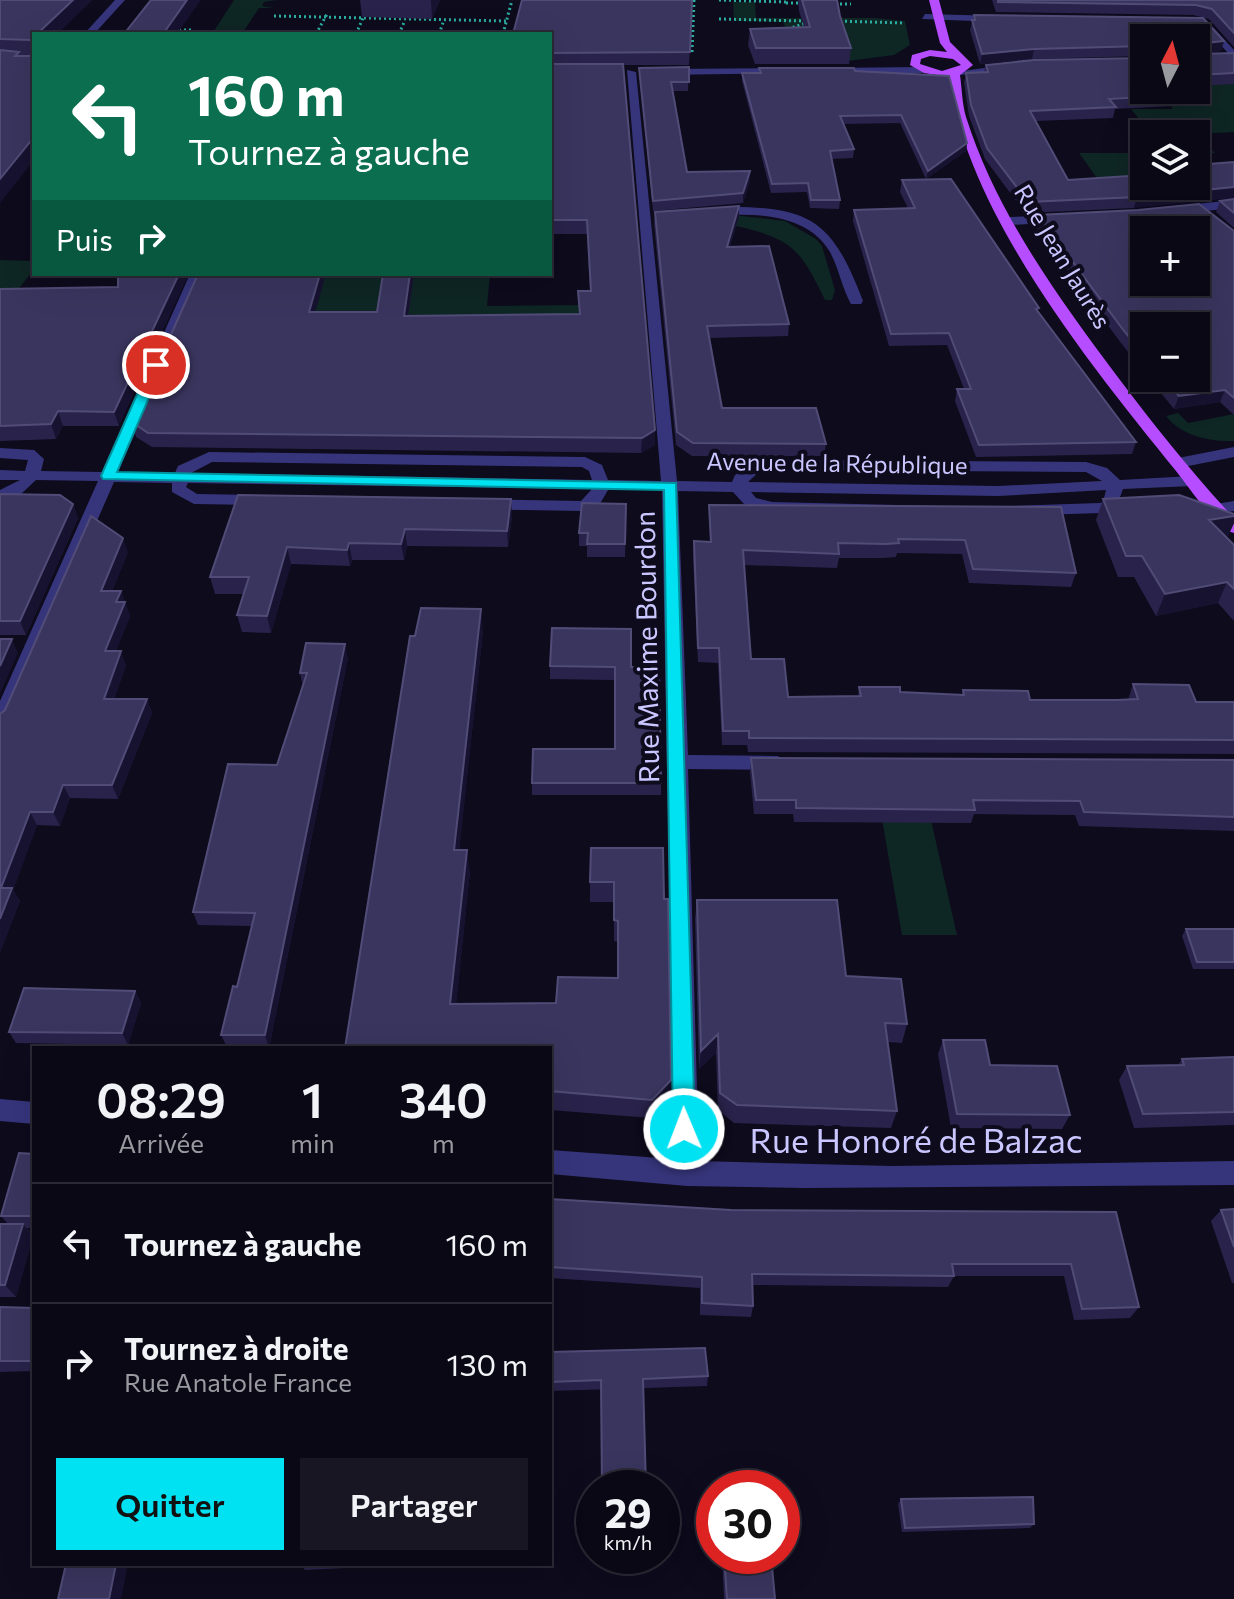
<!DOCTYPE html>
<html lang="fr">
<meta charset="utf-8">
<style>
:root{--surface:#0a0815;--page:#181622;--text:#f1f3f6;--muted:#999aa0;--line:#2a2934;--accent:#00e1f1}
body{margin:0;font-family:Commissioner,sans-serif;background:var(--page);color:var(--text);height:100vh;display:flex;flex-direction:column;font-size:30px;white-space:nowrap}
*{box-sizing:border-box;margin:0}
p{font-size:26px;color:var(--muted)}
.icon{flex:none;width:44px;height:44px;fill:none;stroke:currentColor;stroke-width:2;stroke-linecap:round;stroke-linejoin:round}
.map{position:relative;flex:1;overflow:hidden}
.details{position:absolute;left:32px;top:1046px;width:520px;height:520px;display:flex;flex-direction:column;background:var(--surface);border-radius:0px;box-shadow:0 8px 32px #0002,0 0 0 2px var(--line)}
.details>*{flex:none}
.hud{position:absolute;left:32px;top:32px;width:520px;height:244px;border-radius:0px;box-shadow:0 8px 32px #0002,0 0 0 2px var(--line);background:#0b6e4f;color:#fff;overflow:hidden}
.needle{width:52px;rotate:6deg}
.buttons{position:absolute;left:1130px;top:24px;display:grid;gap:16px}
.buttons a{display:grid;place-items:center;width:80px;height:80px;border-radius:0px;background:var(--surface);box-shadow:0 8px 32px #0002,0 0 0 2px var(--line);font-size:40px}
.speed{position:absolute;left:576px;top:1470px;display:flex;gap:16px;font-size:40px;font-weight:700;text-align:center}
.speed>*{display:grid;place-content:center;width:104px;height:104px;border-radius:50%;background:var(--surface);box-shadow:0 8px 32px #0002,0 0 0 2px var(--line);line-height:1}
.speed small{font-size:20px;font-weight:400}
.speed .limit{border:12px solid #d22;background:#fff;color:#111}
.pin{position:absolute;display:grid;place-items:center;width:68px;height:68px;color:#fff;margin:-34px;border:4px solid #fff;border-radius:50%;box-shadow:0 2px 8px #0007}
.me{position:absolute;width:88px;margin:-44px;rotate:359deg;stroke-linejoin:round;filter:drop-shadow(0 0 6px #0008)}
.turn{display:flex;align-items:center;gap:28px;height:168px;padding:0 24px;font-size:36px}
.turn .icon{width:104px;height:104px;stroke-width:2.5}
.turn b{display:block;font-size:56px;line-height:68px}
.then{display:flex;align-items:center;height:76px;padding:0 24px;background:#0003;gap:16px;font-size:30px}
.eta{display:flex;justify-content:space-evenly;align-items:center;height:136px;text-align:center}
.eta b{font-size:48px;font-weight:600;line-height:56px}
.primary-button{display:flex;gap:16px;margin-top:auto;padding:16px 24px}
.primary-button a{flex:1;height:92px;border-radius:0px;background:var(--accent);color:#111;font-size:32px;font-weight:600;line-height:92px;text-align:center}
.primary-button a+a{background:var(--page);color:var(--text)}
ul{padding:0;list-style:none}
li{display:flex;align-items:center;gap:24px;height:120px;padding:0 24px;border-top:2px solid var(--line)}
li div{flex:1}
li b{display:block;font-size:30px}
li em{font-style:normal}
.map>svg:first-child{display:block}
.green{fill:#0e2624}
.lines{fill:none;stroke-linecap:round;stroke-linejoin:round}
.path{stroke:#2baea1;stroke-width:3;stroke-dasharray:2 3;stroke-linecap:butt}
.minor{fill:#36357c;fill-rule:evenodd}
.major{fill:#b64dff;fill-rule:evenodd}
.wall{fill:#29234b}
.shaded-wall{fill:#171230}
.building{fill:#3a355e;stroke:#514c77;stroke-width:2;fill-rule:evenodd}
.route{fill:#00e1f1;stroke:#00929d;stroke-width:2}
.labels{text-anchor:middle;stroke-width:8;stroke-linejoin:round;paint-order:stroke}
.far-street-label{font-size:24px;fill:#cac6ff;stroke:#0d0b1c}
.street-label{font-size:28px;fill:#cac6ff;stroke:#0d0b1c}
.near-street-label{font-size:34px;fill:#cac6ff;stroke:#0d0b1c}
</style>
<div class="map">
<svg width="1234" height="1599" viewBox="0 0 1234 1599">
<rect width="100%" height="100%" fill="#0d0b1c"/>
<path class="green" d="M234,0H277L264,2L262,6L273,8H259L242,34H212Z
M733,2H755L756,18H876L905,21L910,45L894,55L848,61L798,38L797,27H785L783,22L734,21Z
M1196,68L1234,75V132L1196,134L1215,153L1196,154V134H1151L1131,109H1173L1167,101L1201,100L1194,90Z
M1079,153H1139L1144,159V186L1104,188Z
M733,215L785,221L816,239L822,246L835,290L832,300H825C800,249 793,239 736,226Z
M0,260L34,261L32,272L13,296H0Z
M326,274H490L487,306L579,305V329L287,328Z
M1178,413L1188,423L1234,414V441C1211,442 1181,436 1166,416Z
M875,779L922,780L957,935H902Z"/>
<g class="lines">
<path class="path" d="M719,0L786,2
M786,3H799
M835,4H851
M274,16L506,21
M719,19L805,21
M835,21L905,23
M788,29L809,22
M174,30H192
M316,34L327,14
M356,34L363,18
M399,34L405,20
M439,34L444,20
M503,34L512,0
M692,52L694,0"/>
<path class="minor" d="M115,0H125L94,34H84Z
M925,14L1000,16L1005,19L1000,22L922,19Z
M1201,21H1207L1234,50V59L1201,25Z
M1012,64L1016,65V69L961,75L956,72Z
M786,68L790,69V73L662,75L657,72L662,69Z
M830,68L922,67L927,70L922,73H826V69Z
M627,70L636,72L677,481L732,482L735,475L757,460L1086,462L1107,468L1120,480L1192,476L1200,481L1192,486L1123,489L1116,508L1101,513L982,517L772,512L744,504L733,492L678,491L688,755L778,756L788,763L778,770L688,769L699,1161L892,1166L1234,1161V1185L806,1188L687,1186L550,1174V1150L674,1159L662,490H608L601,502L584,511L194,504L172,492V483L114,482L9,722L0,729V701L98,481L36,480L20,495L0,500V490L20,480H0V470L25,471L28,460L0,458V448L34,450L44,459L41,471L102,472L190,274H204L118,472L175,473L178,466L209,452L585,457L602,465L608,480L661,481ZM212,462L582,467L589,471L592,480L191,473ZM761,470L1086,472L1102,481L998,486L748,482ZM188,483L592,489L581,501L197,494L186,487ZM1106,490L1103,502L1100,503L982,507L772,502L756,498L751,492L998,496Z
M1234,200V208L1177,214L1171,210L1177,206Z
M726,207C813,206 833,223 863,301L861,304H851C842,288 839,269 830,252C807,212 752,213 712,216L706,212Z
M1062,215L1066,216V222L1010,225L1004,221L1010,217Z
M1234,447V457L1178,468L1170,463L1178,458Z
M1234,501V511L1216,514L1208,509L1210,505Z
M0,1099L34,1102V1124L0,1121Z"/>
<path class="major" d="M929,0H939L950,42L973,65L960,75C962,89 962,103 966,117C996,212 1058,297 1117,376C1154,425 1192,473 1234,518V533C1217,529 1188,486 1176,471C1091,366 966,212 949,77L924,73L910,65L912,55L930,50L947,52L940,43ZM930,56L953,59L961,65L942,71L920,64L921,59Z"/>
</g>
<path class="wall" d="M0,0H92L57,34H34V55H20L0,203Z
M360,0H440L432,19L362,17Z
M692,0L689,65H623L655,445L641,453L152,447L136,437L132,422L315,312H377L414,274L408,316L579,314L578,291H590L587,234H550V34Z
M798,0H837L840,16L851,48L849,64H755L748,45L750,29L804,27L799,11Z
M992,0H1234V47L1209,19L1193,15L996,12Z
M974,15L1203,18L1224,41L1221,51L1198,54H1199L1234,53V84L1196,86V38H1144V56L1032,59L980,64L970,30Z
M986,65L1175,95L1172,106L1115,109L1113,118L1036,121L1068,180L1144,186L1234,162L1134,208L1025,213L985,159L969,116L964,83L966,73H984Z
M689,67L688,91H673L687,172L750,181L743,203L653,211L639,68Z
M759,68L855,71L967,143L966,151L926,179L900,123L843,124L854,149L853,158L832,159L840,200L839,209L810,208L807,192L771,193L742,81V73H759Z
M902,180L1039,308L1038,311L1136,442L1132,454L976,457L955,401L957,389H964L947,345L889,346L853,221L854,210L908,208L900,192Z
M1234,199V228L1216,212L1220,201Z
M739,206V217L730,246L789,324L788,336L710,338L722,408L826,444L824,456H692L676,445L654,224L655,212Z
M1038,215L1234,231V415L1220,402L1174,409L1149,378H1196L1144,326V372L1121,343L1035,227Z
M118,287L119,426H63L56,439L0,441V289Z
M0,494L73,504L78,518L26,635H0Z
M238,495L512,516L508,547L407,546L404,560H352L350,566L291,564L271,633L242,632L237,615L244,594H215L210,577Z
M1103,499L1234,514V523L1228,536L1226,537L1234,545V621L1218,603L1156,616L1134,577H1118L1096,520Z
M626,504L625,557H587V546H579V533Z
M709,505L1061,507L1076,573L1071,587L969,583L962,554L897,553L896,557L883,558H839L837,568L744,565L751,659L788,697L858,696L859,687L900,692L962,695L963,690L1030,700H1128L1133,684L1196,702H1234V754L748,752L747,745H722L718,663L698,662L693,556L694,541L710,542Z
M128,552L112,591H121L130,616L116,651L126,665L114,699H147L152,713L118,799L70,798L60,826L37,825L13,890L20,901L0,952L5,710Z
M483,631L459,850L470,871L456,1004L556,1003L618,978V942L614,941V902H590V882L663,848L670,1099L651,1118L550,1110V1048H345Z
M348,658L269,1048L227,1047L221,1035L237,987L252,926L198,925L193,912L277,765L303,686L300,673Z
M550,666L631,667L661,783V795H532V783L615,749V680L550,679Z
M751,758L1234,760V831L1079,826L1075,815L974,814L971,823L794,822L793,814H754L750,772Z
M697,900L846,976L907,1024L902,1043L888,1042L897,1111L891,1128L734,1123L718,1110L716,1053L699,1069L695,919Z
M1186,929H1234V969H1193L1182,936Z
M135,991L141,1003L128,1045L16,1043L9,1032Z
M943,1040L990,1065L1070,1115L1062,1129L951,1128L938,1054Z
M1234,1057V1125L1134,1128L1119,1080L1127,1066L1178,1065L1182,1059Z
M34,1154V1228H27L33,1236L16,1297H0V1224H8L1,1216Z
M550,1199L731,1210L1116,1212L1139,1307L1130,1318L1074,1320L1064,1276H954L948,1287L752,1285L753,1306L751,1317L700,1315V1288L550,1278Z
M1234,1209V1283H1232L1211,1221L1221,1210Z
M0,1307L34,1308V1371L0,1372Z
M550,1352L708,1376L707,1386L550,1391Z
M901,1499L1034,1524L1030,1528L902,1532L898,1504Z
M722,1556H771L775,1599H724Z
M300,1564H426L305,1570Z"/>
<path class="shaded-wall" d="M73,0H92L57,34H37Z
M187,0H201L177,34H163Z
M431,0H440L432,19Z
M34,37V51L31,40Z
M1224,41L1221,51L1196,54L1197,44Z
M1034,49L1032,59L980,64L982,54Z
M34,137V160L0,203V179Z
M967,143L966,151L926,179L928,171Z
M750,171V181L743,203V193Z
M1234,187V198L1134,208L1137,197Z
M739,206V217L726,258L727,247Z
M179,274H189L119,426L114,412Z
M320,274H326L311,326L309,312Z
M410,274H414L406,330L404,316Z
M1225,390L1220,402L1174,409L1179,396Z
M58,411L63,426L56,439L51,424Z
M655,430V445L641,453L642,438Z
M511,499L512,516L508,547L507,531Z
M73,504L78,518L26,635L20,621Z
M1234,516V523L1228,536L1200,541L1209,520Z
M405,529L407,546L404,560L401,544Z
M123,538L128,552L106,605L101,591Z
M349,543L352,560L350,566L347,550Z
M287,547L291,564L271,633L267,616Z
M1227,582L1218,603L1156,616L1165,594Z
M121,591L130,616L111,665L105,651L116,602Z
M481,609L483,631L457,871L454,850Z
M12,639L18,653L0,694V666Z
M345,644L348,658L269,1048L265,1035Z
M121,651L126,665L109,712L104,699Z
M147,699L152,713L118,799L112,785Z
M63,785L70,798L60,826L53,812Z
M30,812L37,825L13,890L20,901L0,952L1,888Z
M467,850L470,871L454,1024L450,1004Z
M135,991L141,1003L128,1045L122,1033Z
M718,1034L716,1053L699,1069L701,1051Z
M671,1080L670,1099L651,1118L652,1100Z
M23,1224L33,1236L16,1297L5,1285Z
M116,1564H128L121,1599H109Z"/>
<path class="building" d="M0,0H73L37,34H34V37L31,40L0,39Z
M151,0H187L163,34H124Z
M522,0H692L690,52L550,53V34H513Z
M802,0H837L840,16L851,48H756L750,29L810,27Z
M998,0H1234V33L1212,9L1196,5L998,2Z
M974,15L1203,18L1224,41L1197,44L1196,52L1199,54L1234,53V73L1196,75V38H1144V46L1034,49L982,54L972,20H975Z
M0,50L19,52L15,56H34V137L0,179Z
M1144,58V90H1170L1175,95L1109,99L1116,107L1030,111L1068,180L1144,175V186H1196V165L1234,162V187L1137,197L1028,202L987,148L971,105L966,73L988,72L986,65L1034,60Z
M550,64H623L655,430L642,438L148,433L132,422L198,274H320L309,312H377L383,274H410L404,316L580,314L578,291H591L587,220H550Z
M689,67V82H671L687,172L750,171L743,193L653,201L639,68Z
M759,68H854L855,71L949,76L967,143L928,171L901,115L840,116L854,149L830,151L840,200H811L808,183L772,184L742,73H761Z
M951,179L1039,308L1036,309L1136,442L979,445L957,389H971L949,333L891,334L854,210L915,208L902,180Z
M1234,199V213L1220,201Z
M1199,204L1234,231V398L1225,390L1179,396L1163,378H1196V326H1144V355L1124,331L1038,215L1138,210ZM1144,230H1196V282H1144Z
M739,206L727,247L769,246L789,324L707,326L722,408H816L826,444L693,443L677,432L655,212Z
M118,274H179L114,412L58,411L51,424L0,426V289L118,287Z
M0,494L60,495L73,504L20,621H0Z
M238,495L511,499L507,531L405,529L401,544L349,543L347,550L287,547L267,616L237,615L249,577H210Z
M1179,495L1234,514V516L1209,520L1234,545V589L1227,582L1165,594L1142,556H1126L1103,499Z
M582,503L626,504L625,544H587L588,533H579Z
M709,505L1061,507L1076,573L973,569L965,540L898,539L899,543L886,544L838,543L839,554L743,550L751,659H784L788,697L861,696L859,687H900V692L964,695L963,690L1028,691L1030,700H1117L1138,699L1133,684L1189,685L1196,702H1234V740L749,738V731H723L719,648H698L694,541L711,542Z
M91,516L123,538L101,591H121L116,602H125L105,651H121L104,699H147L112,785H63L53,812H30L1,888H12L0,919V714L5,710Z
M421,608L481,609L454,850H467L450,1004L556,1003L558,977L618,978V921L614,920V882H590L591,848H663L664,899H668L671,1080L652,1100L550,1091V1048H345L410,636H415Z
M552,628L631,629V667H659L661,783H532L533,749H615V667L550,666Z
M0,639H12L0,666Z
M306,643L345,644L265,1035H221L233,986L237,987L255,913L193,912L228,764L277,765L307,673H300Z
M751,758L1234,760V817L1084,812L1080,801L973,800L975,810L796,808V800H756Z
M697,900H837L846,976L901,979L907,1024L885,1023L897,1111L737,1105L720,1093L718,1034L701,1051Z
M1186,929H1234V962H1197Z
M24,988L135,991L122,1033L9,1032Z
M943,1040H985L990,1065L1057,1066L1070,1115L957,1114Z
M1234,1057V1112L1143,1114L1127,1066L1184,1065L1182,1059Z
M19,1153L34,1154V1216H1Z
M550,1199L731,1210L1116,1212L1139,1307L1082,1309L1071,1264H952L954,1276L752,1274L753,1306L702,1303V1277L550,1267Z
M1234,1209V1247L1221,1210Z
M0,1224H23L5,1285H0Z
M0,1307L34,1308V1361H0Z
M705,1348L708,1376L643,1379L646,1488H602L601,1380L550,1382V1352Z
M1033,1497L1034,1524L905,1528L901,1499Z
M724,1556H771L775,1599H727Z
M66,1564H116L109,1599H58Z"/>
<path class="route" d="M156,361L163,365L117,472L676,483L695,1129L692,1136L684,1139L677,1136L673,1129L664,490L103,479L101,476L150,365Z"/>
<g class="labels">
<g class="far-street-label">
<text transform="translate(1062 257) rotate(59)" y="8">Rue Jean Jaurès</text>
<text transform="translate(837 464) rotate(1)" y="8">Avenue de la République</text>
</g>
<g class="street-label">
<text transform="translate(647 647) rotate(-91)" y="10">Rue Maxime Bourdon</text>
</g>
<g class="near-street-label">
<text x="916" y="1153">Rue Honoré de Balzac</text>
</g>
</g>
</svg>
<div class="buttons">
<a><svg class="needle" viewBox="-14 -14 28 28"><path d="M0-13l5 13h-10z" fill="#e53935"/><path d="M0 13l5-13h-10z" fill="#999aa0"/></svg></a>
<a><svg class="icon" aria-label="layers" viewBox="0 0 24 24"><path d="M12 4l9 5-9 5-9-5zM3 14l9 5 9-5"/></svg></a>
<a>+</a>
<a>−</a>
</div>
<div class="speed"><div>29<small>km/h</small></div><div class="limit">30</div></div>
<div class="pin" style="left:156px;top:365px;background:#d93025"><svg class="icon" aria-label="arrive" viewBox="0 0 24 24"><path d="M6 21V4h12l-3 4 3 4H6"/></svg></div>
<svg class="me" style="left:684px;top:1129px" viewBox="-20 -20 40 40"><circle r="17" fill="#00e1f1" stroke="#fff" stroke-width="3"/><path d="M0-11L8 9 0 5-8 9z" fill="#fff"/></svg>
<div class="hud">
<div class="turn"><svg class="icon" aria-label="left" viewBox="0 0 24 24"><path d="M17 20v-9H6M10 6l-5 5 5 5"/></svg><div><b>160 m</b>Tournez à gauche</div></div>
<div class="then">Puis<svg class="icon" aria-label="right" viewBox="0 0 24 24"><path d="M7 20v-9h11M14 6l5 5-5 5"/></svg></div>
</div>
<section class="details">
<div class="eta">
<div><b>08:29</b><p>Arrivée</p></div>
<div><b>1</b><p>min</p></div>
<div><b>340</b><p>m</p></div>
</div>
<ul>
<li><svg class="icon" aria-label="left" viewBox="0 0 24 24"><path d="M17 20v-9H6M10 6l-5 5 5 5"/></svg><div><b>Tournez à gauche</b></div><em>160 m</em></li>
<li><svg class="icon" aria-label="right" viewBox="0 0 24 24"><path d="M7 20v-9h11M14 6l5 5-5 5"/></svg><div><b>Tournez à droite</b><p>Rue Anatole France</p></div><em>130 m</em></li>
</ul>
<div class="primary-button"><a>Quitter</a><a>Partager</a></div>
</section>
</div>
